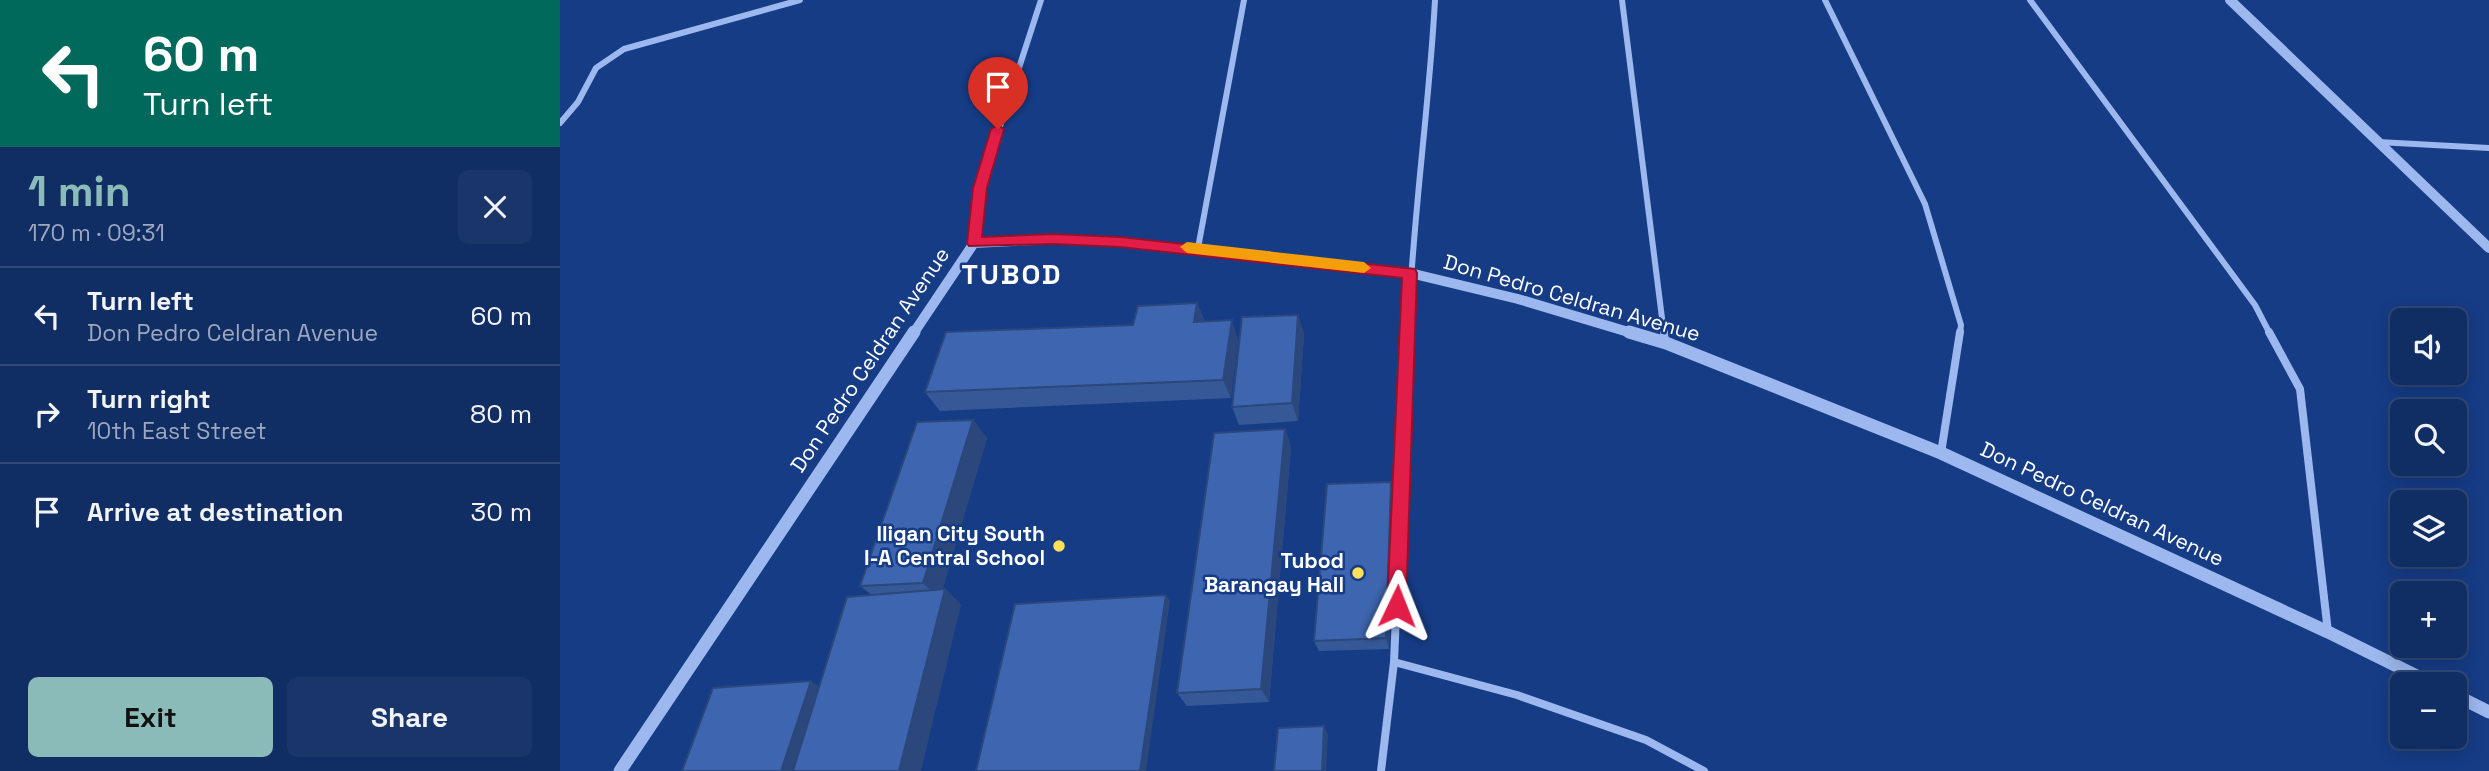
<!DOCTYPE html>
<meta charset="utf-8">
<style>
:root{--surface:#102d64;--page:#19356a;--text:#f1f3f6;--muted:#9ca8bf;--line:#304978;--accent:#8bbbb9}
body{margin:0;font-family:"Space Grotesk",sans-serif;background:var(--page);color:var(--text);height:100vh;display:flex;flex-direction:column;font-size:26px;white-space:nowrap}
*{box-sizing:border-box;margin:0}
p{font-size:23px;color:var(--muted)}
.icon{flex:none;width:38px;height:38px;fill:none;stroke:currentColor;stroke-width:2;stroke-linecap:round;stroke-linejoin:round}
.map{position:relative;flex:1;overflow:hidden}
.details{display:flex;flex-direction:column;background:var(--surface);width:560px}
.details>*{flex:none}
.banner{background:#00695c;color:#fff;overflow:hidden}
.fabs{position:absolute;left:1830px;top:308px;display:grid;gap:14px}
.fabs a{display:grid;place-items:center;width:77px;height:77px;border-radius:10px;background:var(--surface);box-shadow:0 4px 18px #0003,0 0 0 2px var(--line);font-size:35px}
.pin{position:absolute;display:grid;place-items:center;width:60px;height:60px;color:#fff;margin:-72px -30px;border-radius:50% 50% 50% 0;rotate:-45deg;box-shadow:0 0 7px #0007}
.pin .icon{rotate:45deg}
.me{position:absolute;width:77px;margin:-38px;rotate:2deg;stroke-linejoin:round;filter:drop-shadow(0 0 5px #0008)}
.turn{display:flex;align-items:center;gap:24px;height:147px;padding:0 28px;font-size:32px}
.turn .icon{width:91px;height:91px;stroke-width:2.5}
.turn b{display:block;font-size:49px;line-height:60px}
.round{display:grid;place-items:center;flex:none;width:74px;height:74px;border-radius:10px;background:var(--page)}
.head{display:flex;align-items:center;justify-content:space-between;height:119px;padding:0 28px}
h1{font-size:42px;font-weight:700;line-height:52px;color:var(--accent)}
.button{display:flex;gap:14px;margin-top:auto;padding:14px 28px}
.button a{flex:1;height:80px;border-radius:10px;background:var(--accent);color:#111;font-size:28px;font-weight:700;line-height:80px;text-align:center}
.button a+a{background:var(--page);color:var(--text)}
ul{padding:0;list-style:none}
li{display:flex;align-items:center;gap:21px;height:98px;padding:0 28px;border-top:2px solid var(--line)}
li div{flex:1}
li b{display:block;font-size:26px}
li em{font-style:normal}
main{display:flex;flex:1;min-height:0}
.map>svg:first-child{display:block}
.lines{fill:none;stroke-linecap:round;stroke-linejoin:round}
.minor-far1{stroke:#9cb8ee;stroke-width:6}
.minor{stroke:#9cb8ee;stroke-width:8}
.tertiary-far1{stroke:#9cb8ee;stroke-width:10}
.tertiary{stroke:#9cb8ee;stroke-width:13}
.wall{fill:#355897}
.shaded-wall{fill:#2b477b}
.building{fill:#3e66b0;stroke:#2b477b;stroke-width:2}
.route{fill:#e11d48;stroke:#92132f;stroke-width:2}
.slow{fill:#f59e0b}
.poi-dot{fill:#ffe059;stroke:#163c86;stroke-width:2.5}
.labels{text-anchor:middle;stroke-width:5;stroke-linejoin:round;paint-order:stroke}
.street-label{font-size:21px;fill:#fff;stroke:#163c86}
.poi-label{font-size:21px;font-weight:bold;fill:#fff;stroke:#163c86;text-anchor:end}
.district-label{font-size:28px;font-weight:bold;letter-spacing:2px;fill:#fff;stroke:#163c86}
</style>
<main>
<section class="details">
<div class="banner">
<div class="turn"><svg class="icon" aria-label="left" viewBox="0 0 24 24"><path d="M17 20v-9H6M10 6l-5 5 5 5"/></svg><div><b>60 m</b>Turn left</div></div>
</div>
<div class="head"><div><h1>1 min</h1><p>170 m · 09:31</p></div><a class="round"><svg class="icon" aria-label="close" viewBox="0 0 24 24"><path d="M6 6l12 12M18 6L6 18"/></svg></a></div>
<ul>
<li><svg class="icon" aria-label="left" viewBox="0 0 24 24"><path d="M17 20v-9H6M10 6l-5 5 5 5"/></svg><div><b>Turn left</b><p>Don Pedro Celdran Avenue</p></div><em>60 m</em></li>
<li><svg class="icon" aria-label="right" viewBox="0 0 24 24"><path d="M7 20v-9h11M14 6l5 5-5 5"/></svg><div><b>Turn right</b><p>10th East Street</p></div><em>80 m</em></li>
<li><svg class="icon" aria-label="arrive" viewBox="0 0 24 24"><path d="M6 21V4h12l-3 4 3 4H6"/></svg><div><b>Arrive at destination</b></div><em>30 m</em></li>
</ul>
<div class="button"><a>Exit</a><a>Share</a></div>
</section>
<div class="map">
<svg width="1929" height="771" viewBox="0 0 1929 771">
<rect width="100%" height="100%" fill="#163c86"/>
<g class="lines">
<path class="minor-far1" d="M1062,0L1104,334
M1265,0L1365,204L1401,325L1400,334
M1470,0L1695,305L1710,334
M0,123L18,102L36,68L64,49L240,0
M1818,142L1929,148
M414,243L420,188L481,0
M638,248L684,0
M848,334C852,222 869,111 875,0"/>
<path class="minor" d="M1104,332L1105,342
M1709,332L1740,389L1768,632
M1381,453L1400,332
M834,662L957,695L1086,740L1144,771
M821,771L834,662L848,332"/>
<path class="tertiary-far1" d="M1670,0L1929,248
M353,334L414,243L493,239L560,242L850,273L958,299L1075,334"/>
<path class="tertiary" d="M1069,332L1106,343L1381,453L1768,632L1873,684
M1895,695L1929,712
M60,771L354,332"/>
</g>
<path class="wall" d="M637,303L645,322L678,340L671,398L380,411L365,392Z
M738,315L744,334L738,421L679,425L672,407Z
M413,420L427,438L382,589H385L401,605L312,595L300,586Z
M725,429L731,447L709,702L627,706L617,693Z
M831,482L834,494L829,649L759,651L754,641Z"/>
<path class="shaded-wall" d="M637,303L645,323L634,322Z
M738,315L744,334L738,421L732,403Z
M672,320L678,340L671,398L663,380Z
M413,420L427,438L380,599L363,583Z
M725,429L731,447L709,702L701,689Z
M831,482L834,494L829,649L826,638Z
M385,589L401,605L361,771H339Z
M606,595L610,601L586,771H580Z
M251,681L272,695L248,771H221Z
M764,726L768,735L766,771H762Z"/>
<path class="building" d="M637,303L634,322L672,320L663,380L365,392L386,332L573,325L578,306Z
M738,315L732,403L672,407L682,317Z
M413,420L363,583L300,586L357,422Z
M725,429L701,689L617,693L654,433Z
M831,482L826,638L754,641L767,484Z
M385,589L339,771H233L287,597Z
M606,595L580,771H416L455,604Z
M251,681L221,771H122L153,688Z
M764,726L762,771H714L718,728Z"/>
<path class="route" d="M438,125L444,129L427,188L422,237L493,234L560,237L855,269L857,273L846,606L843,612L837,615L830,612L827,606L842,278L560,247L493,244L409,246L407,243L413,188L431,129Z"/>
<path class="slow" d="M627,242L804,262L811,268L804,273L627,253L620,247Z"/>
<g class="poi-dot">
<circle cx="499" cy="546" r="7"/>
<circle cx="798" cy="573" r="7"/>
</g>
<g class="labels">
<g class="street-label">
<text transform="translate(1012 298) rotate(16)" y="7">Don Pedro Celdran Avenue</text>
<text transform="translate(310 360) rotate(-56)" y="7">Don Pedro Celdran Avenue</text>
<text transform="translate(1542 504) rotate(25)" y="7">Don Pedro Celdran Avenue</text>
</g>
<g class="poi-label">
<text x="485" y="541">Iligan City South<tspan x="485" dy="24">I-A Central School</tspan></text>
<text x="784" y="568">Tubod<tspan x="784" dy="24">Barangay Hall</tspan></text>
</g>
<g class="district-label">
<text x="452" y="284">TUBOD</text>
</g>
</g>
</svg>
<div class="fabs">
<a><svg class="icon" aria-label="sound" viewBox="0 0 24 24"><path d="M4 9h4l5-4v14l-5-4H4zM17 9q2 3 0 6"/></svg></a>
<a><svg class="icon" aria-label="search" viewBox="0 0 24 24"><circle cx="10" cy="10" r="6"/><path d="M15 15l6 6"/></svg></a>
<a><svg class="icon" aria-label="layers" viewBox="0 0 24 24"><path d="M12 4l9 5-9 5-9-5zM3 14l9 5 9-5"/></svg></a>
<a>+</a>
<a>−</a>
</div>
<div class="pin" style="left:438px;top:129px;background:#d93025"><svg class="icon" aria-label="arrive" viewBox="0 0 24 24"><path d="M6 21V4h12l-3 4 3 4H6"/></svg></div>
<svg class="me" style="left:837px;top:606px" viewBox="-20 -20 40 40"><path d="M0-17L14 15 0 8-14 15z" fill="#e11d48" stroke="#fff" stroke-width="4"/></svg>
</div>
</main>
